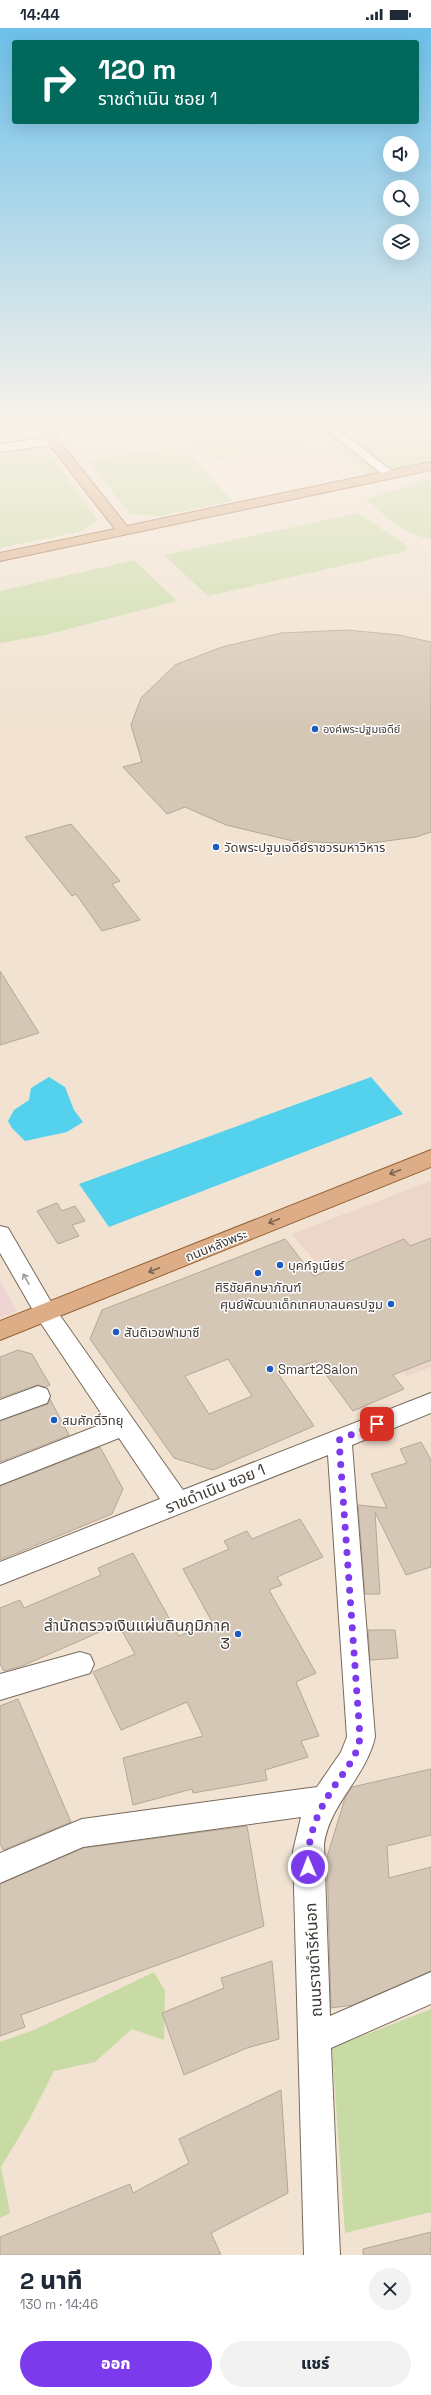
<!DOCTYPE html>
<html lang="th">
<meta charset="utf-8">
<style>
:root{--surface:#fff;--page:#f2f2f3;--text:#1f2937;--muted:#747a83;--accent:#7c3aed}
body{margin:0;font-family:"Space Grotesk","Noto Sans Thai",sans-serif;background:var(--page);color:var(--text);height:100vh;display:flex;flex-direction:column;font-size:15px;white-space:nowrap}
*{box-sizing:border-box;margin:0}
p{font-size:13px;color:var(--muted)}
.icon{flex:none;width:22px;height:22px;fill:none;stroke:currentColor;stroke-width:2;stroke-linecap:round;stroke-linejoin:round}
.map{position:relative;height:2227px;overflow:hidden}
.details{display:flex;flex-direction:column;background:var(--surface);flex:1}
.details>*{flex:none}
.guide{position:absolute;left:12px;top:12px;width:407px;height:84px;border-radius:4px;box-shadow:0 4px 16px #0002;background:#00695c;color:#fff;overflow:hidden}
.buttons{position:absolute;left:383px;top:108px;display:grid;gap:8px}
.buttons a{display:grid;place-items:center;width:36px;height:36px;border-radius:50%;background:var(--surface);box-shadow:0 4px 16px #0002;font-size:20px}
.pin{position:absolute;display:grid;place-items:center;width:34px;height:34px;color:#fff;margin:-17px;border-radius:8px;box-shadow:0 2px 6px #0006}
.me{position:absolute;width:44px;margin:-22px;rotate:359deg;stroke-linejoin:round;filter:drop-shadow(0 0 3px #0008)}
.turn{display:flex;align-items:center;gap:14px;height:84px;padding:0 20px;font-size:18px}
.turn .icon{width:52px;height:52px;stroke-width:2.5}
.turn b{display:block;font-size:28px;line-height:34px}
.round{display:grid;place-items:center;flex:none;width:42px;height:42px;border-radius:21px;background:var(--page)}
.summary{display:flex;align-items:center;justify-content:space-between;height:68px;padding:0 20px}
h1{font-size:24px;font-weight:800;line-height:30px}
.button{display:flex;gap:8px;margin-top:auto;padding:8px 20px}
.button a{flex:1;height:46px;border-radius:24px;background:var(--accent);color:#fff;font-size:16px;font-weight:800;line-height:46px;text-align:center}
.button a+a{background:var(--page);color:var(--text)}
.status{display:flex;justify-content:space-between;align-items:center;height:28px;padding:0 20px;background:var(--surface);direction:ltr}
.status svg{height:11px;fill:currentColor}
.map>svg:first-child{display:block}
.commercial{fill:#eed4d3}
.education{fill:#ecd6ca}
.green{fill:#c8dba4}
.water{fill:#54d2ed}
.building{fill:#d5c7b6;stroke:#b5a796;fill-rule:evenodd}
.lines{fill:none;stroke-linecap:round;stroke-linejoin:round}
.minor-casing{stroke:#786b5c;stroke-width:2}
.major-casing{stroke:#966235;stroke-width:2}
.minor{fill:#fff;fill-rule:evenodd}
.major{fill:#dcad86;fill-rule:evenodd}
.oneway{stroke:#776251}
.oneway2{stroke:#a09c9a}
.route{stroke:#7c3aed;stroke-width:7;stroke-dasharray:0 12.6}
.poi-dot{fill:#1d5ac6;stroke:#fff;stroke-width:1.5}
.labels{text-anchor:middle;stroke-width:3;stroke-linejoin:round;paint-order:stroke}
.far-poi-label{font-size:11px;fill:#403a34;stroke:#fff;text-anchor:start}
.poi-label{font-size:13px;fill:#403a34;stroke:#fff;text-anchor:start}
.street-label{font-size:13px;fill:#403a34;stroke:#fff}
.near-street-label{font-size:16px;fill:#403a34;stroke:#fff}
.near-poi-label{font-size:16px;fill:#403a34;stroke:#fff;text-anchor:end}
</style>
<div class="status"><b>14:44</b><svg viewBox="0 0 49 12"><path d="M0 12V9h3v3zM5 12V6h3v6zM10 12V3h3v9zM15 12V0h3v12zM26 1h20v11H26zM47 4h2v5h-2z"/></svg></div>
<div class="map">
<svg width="431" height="2227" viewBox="0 0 431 2227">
<rect width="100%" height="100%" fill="#f1e2d1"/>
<path class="commercial" d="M0,1253L17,1283L0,1290Z"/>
<path class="education" d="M431,1153V1339L407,1348L379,1309L292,1206Z"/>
<path class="green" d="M168,390H431V434L369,448L320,411L207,434Z
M181,418L232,473L159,488L130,486L88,432Z
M45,419L95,489L96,494L82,503L0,520V426Z
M431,451V511C408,508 383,488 367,471Z
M358,485L407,518V523L208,568L164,527Z
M134,532L177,573L45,607L0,615V563Z
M154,1944L165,1963L164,2012L132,2001L95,2034L54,2043L28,2094L1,2139L10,2185L0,2190V2014L34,2002Z
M431,1981V2184L345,2205L332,2020Z"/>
<path class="water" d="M49,1049L65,1059L74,1082L83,1094L67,1104L25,1113L12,1100L8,1093L14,1082L29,1072L31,1060Z
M371,1049L403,1086L109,1199L79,1156Z"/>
<path class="building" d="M347,602L399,607L431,614V804L416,809L364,816L293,813L226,797L185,779L167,786L123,739L142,734L131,697L141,670L175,637L222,619L281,605Z
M71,796L120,853L112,856L140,892L102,903L76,866L72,868L25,809Z
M0,943L39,1005L0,1017Z
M57,1175L62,1183L75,1178L85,1193L72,1197L79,1208L58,1216L37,1183Z
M431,1210V1332L393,1347L404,1361L353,1383L316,1333L279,1347L314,1398L213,1442L174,1430L90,1311L102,1282L285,1211L314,1248L404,1211L410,1218ZM228,1331L252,1368L209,1386L185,1348Z
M18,1322L32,1326L50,1357L45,1359L37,1357L0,1370V1329Z
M50,1371L69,1407L0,1434V1393L48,1376Z
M421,1414L431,1432V1539L406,1547L375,1484L380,1566H365L358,1477L387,1480L371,1446L407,1435L400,1421Z
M100,1419L123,1461L112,1486L0,1532V1458Z
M300,1491L323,1529L277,1549L282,1557L269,1562L316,1645L296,1654L319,1708L301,1713L308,1729L265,1742L267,1752L193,1765L192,1761L133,1777L123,1730L203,1708L187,1674L121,1702L93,1644L135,1626L118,1596L22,1638L4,1643L0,1636V1580L20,1572L24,1580L101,1547L98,1540L133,1525L179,1608L212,1594L183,1541L229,1521L224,1513L247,1503L252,1511Z
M368,1602H395L398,1630L370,1632Z
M18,1671L71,1794L3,1822L0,1815V1678Z
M431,1741V1807L387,1818L389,1850L431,1839V1943L353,1977L331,1980L327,1829L345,1770L352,1759Z
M247,1798L264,1898L21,1987L25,1999L0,2008V1856L83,1820Z
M272,1933L279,2011L247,2020L184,2047L162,1985L224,1960L221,1950Z
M281,2062L288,2165L211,2205L221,2227H0V2209L130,2156L133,2165L189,2135L179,2111Z
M431,2204V2227H363V2221Z"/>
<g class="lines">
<g class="minor-casing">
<path id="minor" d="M247,390H261L251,396L247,395Z
M311,390H324L396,446L394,449H386Z
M53,409L59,413L57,416L0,424V416Z
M0,1198L8,1200L54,1279L183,1462L431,1365V1385L352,1417L375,1709C366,1749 330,1775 324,1816L330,1988L431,1944V1976L331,2020L340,2227H304L293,1823L301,1789L83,1819L0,1855V1825L82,1791L317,1759L341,1724L347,1709L328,1427L0,1557V1534L160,1471L119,1410L0,1457V1436L107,1394L38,1291L0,1225Z
M38,1358L47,1361L50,1368L47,1375L0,1392V1372Z
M80,1624L90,1627L94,1636L90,1645L0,1672V1646Z"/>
</g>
<g class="major-casing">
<path id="major" d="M29,390H41L127,498L431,434V442L0,533V525L115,501Z
M431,1122V1139L0,1312V1293Z"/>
</g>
<use href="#minor" class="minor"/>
<use href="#major" class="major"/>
</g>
<defs><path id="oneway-shaft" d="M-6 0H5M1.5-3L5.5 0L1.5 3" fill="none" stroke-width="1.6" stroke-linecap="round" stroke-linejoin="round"/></defs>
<g class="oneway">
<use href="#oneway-shaft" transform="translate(395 1144) rotate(158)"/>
<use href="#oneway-shaft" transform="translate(274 1193) rotate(158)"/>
<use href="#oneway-shaft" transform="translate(154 1242) rotate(158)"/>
</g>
<use class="oneway2" href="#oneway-shaft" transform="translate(26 1251) rotate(-120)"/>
<linearGradient id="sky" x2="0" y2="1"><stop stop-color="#6dc0ea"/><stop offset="0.56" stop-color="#f9f2ea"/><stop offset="1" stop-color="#f9f2ea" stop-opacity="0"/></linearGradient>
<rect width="431" height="702" fill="url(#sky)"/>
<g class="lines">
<path class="route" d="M308,1839C307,1804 320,1778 340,1750C349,1737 358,1726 360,1709L339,1412L377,1396"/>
</g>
<g class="poi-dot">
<circle cx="315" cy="701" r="4"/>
<circle cx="216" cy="819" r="4"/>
<circle cx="280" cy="1237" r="4"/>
<circle cx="258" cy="1245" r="4"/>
<circle cx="391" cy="1276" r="4"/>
<circle cx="116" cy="1304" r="4"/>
<circle cx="270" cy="1341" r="4"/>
<circle cx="54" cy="1392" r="4"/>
<circle cx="238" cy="1606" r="4"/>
</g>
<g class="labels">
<g class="far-poi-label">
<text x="323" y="705">องค์พระปฐมเจดีย์</text>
</g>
<g class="poi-label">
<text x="224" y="824">วัดพระปฐมเจดีย์ราชวรมหาวิหาร</text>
<text x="288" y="1242">บุคก์จูเนียร์</text>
<text x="258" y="1264" text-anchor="middle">ศิริชัยศึกษาภัณฑ์</text>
<text x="383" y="1281" text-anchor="end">ศุนย์พัฒนาเด็กเทศบาลนครปฐม</text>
<text x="124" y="1309">สันติเวชฟามาซี</text>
<text x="278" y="1346">Smart2Salon</text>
<text x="62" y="1397">สมศักดิ์วิทยุ</text>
</g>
<g class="street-label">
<text transform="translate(216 1217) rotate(-22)" y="5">ถนนหลังพระ</text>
</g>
<g class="near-street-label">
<text transform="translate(215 1460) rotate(-22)" y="6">ราชดำเนิน ซอย 1</text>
<text transform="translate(313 1932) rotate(-93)" y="6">ถนนราชดำริห์นอก</text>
</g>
<g class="near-poi-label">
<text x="230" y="1603">สำนักตรวจเงินแผ่นดินภูมิภาค<tspan x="230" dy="18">3</tspan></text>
</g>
</g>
</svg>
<div class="buttons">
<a><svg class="icon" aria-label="sound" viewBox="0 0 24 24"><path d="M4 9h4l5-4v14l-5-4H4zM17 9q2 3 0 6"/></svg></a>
<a><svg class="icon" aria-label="search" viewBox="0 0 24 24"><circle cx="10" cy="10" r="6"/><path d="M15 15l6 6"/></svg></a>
<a><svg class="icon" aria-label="layers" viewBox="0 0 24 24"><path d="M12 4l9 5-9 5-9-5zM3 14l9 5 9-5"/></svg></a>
</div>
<div class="pin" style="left:377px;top:1396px;background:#d93025"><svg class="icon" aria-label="arrive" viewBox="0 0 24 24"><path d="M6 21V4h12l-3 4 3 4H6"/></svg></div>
<svg class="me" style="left:308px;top:1839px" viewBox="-20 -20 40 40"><circle r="17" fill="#7c3aed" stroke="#fff" stroke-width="3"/><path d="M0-11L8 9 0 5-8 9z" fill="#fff"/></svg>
<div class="guide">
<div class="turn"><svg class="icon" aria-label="right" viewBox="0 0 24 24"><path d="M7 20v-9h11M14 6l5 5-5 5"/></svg><div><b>120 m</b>ราชดำเนิน ซอย 1</div></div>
</div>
</div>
<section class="details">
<div class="summary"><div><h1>2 นาที</h1><p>130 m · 14:46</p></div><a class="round"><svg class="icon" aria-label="close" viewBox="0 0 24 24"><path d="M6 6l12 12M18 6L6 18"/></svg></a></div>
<div class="button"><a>ออก</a><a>แชร์</a></div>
</section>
